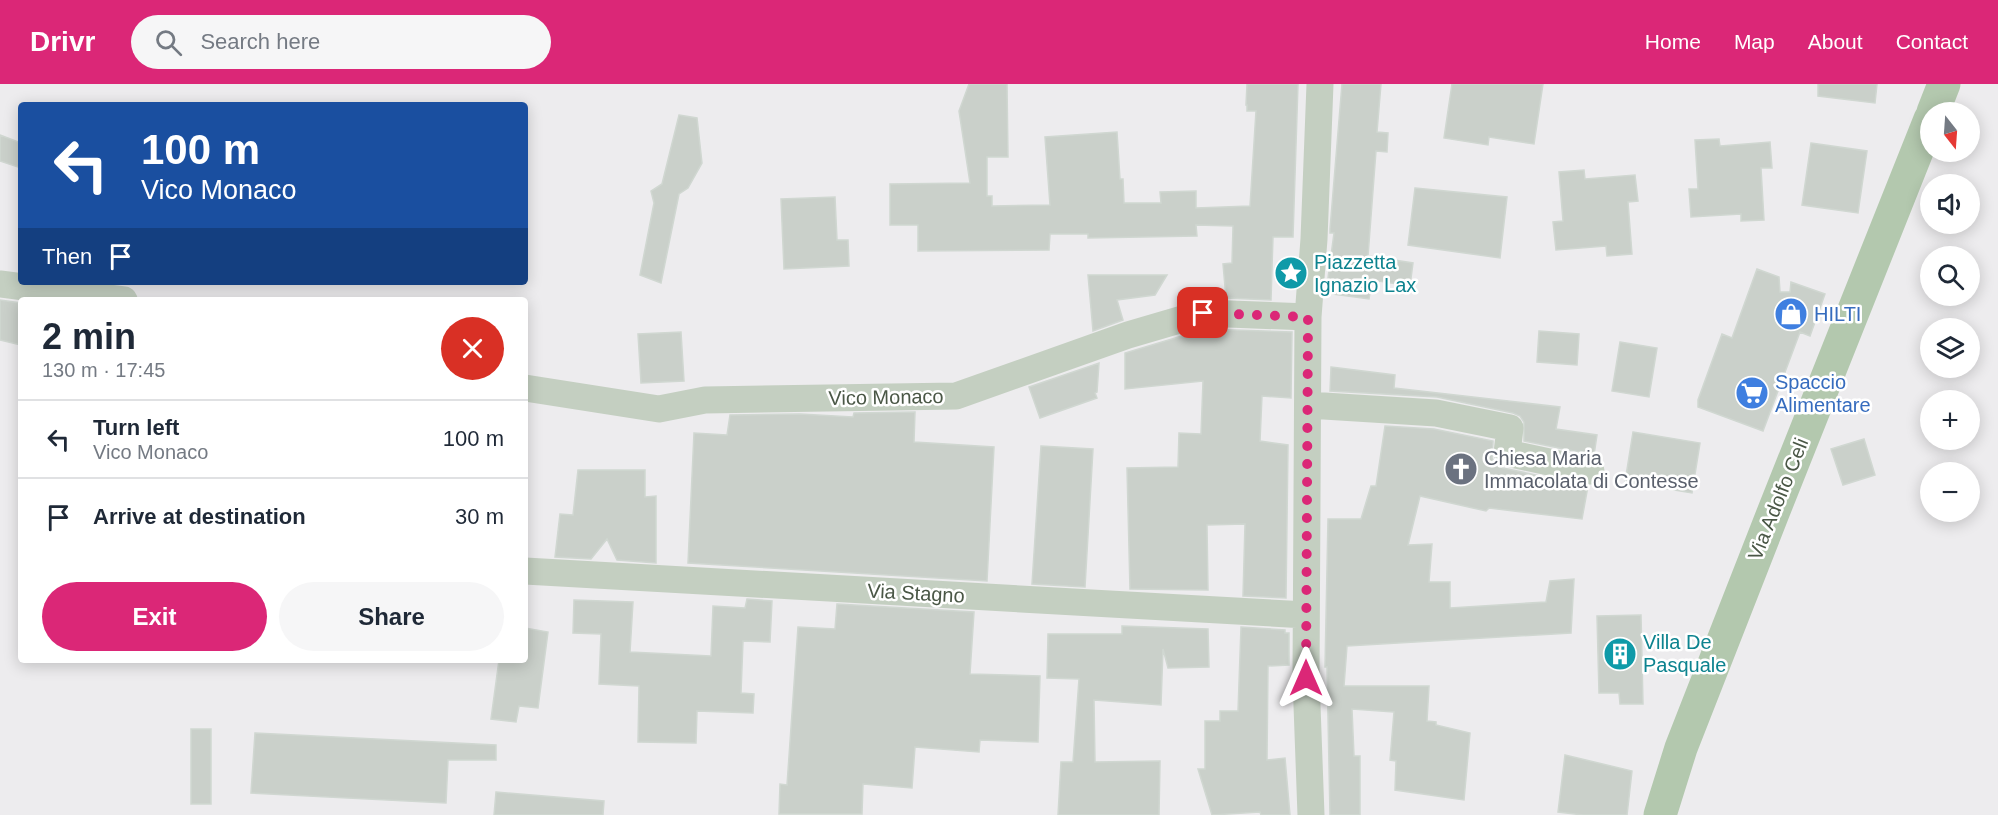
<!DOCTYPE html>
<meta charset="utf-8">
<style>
:root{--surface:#fff;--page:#f6f6f7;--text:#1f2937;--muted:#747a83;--line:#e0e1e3;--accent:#db2777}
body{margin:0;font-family:Arial,sans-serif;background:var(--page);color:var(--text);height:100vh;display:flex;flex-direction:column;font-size:22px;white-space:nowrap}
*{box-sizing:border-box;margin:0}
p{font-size:20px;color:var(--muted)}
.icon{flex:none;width:33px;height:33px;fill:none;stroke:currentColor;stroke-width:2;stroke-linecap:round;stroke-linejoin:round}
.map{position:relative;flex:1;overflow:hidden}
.details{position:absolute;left:18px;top:213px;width:510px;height:366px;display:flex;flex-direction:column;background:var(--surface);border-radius:6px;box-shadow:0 3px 15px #0003}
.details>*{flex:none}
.hud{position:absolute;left:18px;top:18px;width:510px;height:183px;border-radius:6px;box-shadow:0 3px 15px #0003;background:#1a4fa0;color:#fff;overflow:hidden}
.needle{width:39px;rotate:163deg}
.tools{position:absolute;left:1920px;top:18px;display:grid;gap:12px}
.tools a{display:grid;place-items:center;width:60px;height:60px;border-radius:50%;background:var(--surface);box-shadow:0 3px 15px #0003;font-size:30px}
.pin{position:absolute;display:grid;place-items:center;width:51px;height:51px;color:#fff;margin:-26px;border-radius:12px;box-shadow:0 3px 9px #0006}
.me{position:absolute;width:66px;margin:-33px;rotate:0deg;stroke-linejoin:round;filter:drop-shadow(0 0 4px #0008)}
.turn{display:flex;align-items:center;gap:21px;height:126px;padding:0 24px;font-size:27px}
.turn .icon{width:78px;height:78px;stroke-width:2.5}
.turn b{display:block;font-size:42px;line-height:51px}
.then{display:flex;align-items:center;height:57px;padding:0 24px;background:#0003;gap:12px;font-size:22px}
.round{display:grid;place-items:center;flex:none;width:63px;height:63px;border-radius:32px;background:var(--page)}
.summary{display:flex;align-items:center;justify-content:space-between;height:102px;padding:0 24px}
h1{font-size:36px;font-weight:700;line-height:45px}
.cta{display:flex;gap:12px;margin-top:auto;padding:12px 24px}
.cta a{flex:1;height:69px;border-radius:36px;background:var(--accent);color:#fff;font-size:24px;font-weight:700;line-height:69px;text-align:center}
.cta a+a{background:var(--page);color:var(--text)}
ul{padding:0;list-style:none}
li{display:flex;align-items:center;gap:18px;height:78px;padding:0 24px;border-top:2px solid var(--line)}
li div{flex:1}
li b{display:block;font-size:22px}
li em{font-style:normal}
header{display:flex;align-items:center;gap:36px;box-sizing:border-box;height:84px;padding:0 30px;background:var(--accent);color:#fff}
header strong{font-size:28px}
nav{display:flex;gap:33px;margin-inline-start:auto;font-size:21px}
.search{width:420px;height:54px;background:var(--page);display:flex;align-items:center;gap:15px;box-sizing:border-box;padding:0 21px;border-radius:33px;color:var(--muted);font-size:22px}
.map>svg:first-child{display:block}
.building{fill:#cad0ca;stroke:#d0d7d1;stroke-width:1.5}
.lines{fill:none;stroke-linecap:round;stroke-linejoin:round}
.street{stroke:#c4cfc1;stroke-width:27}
.primary{stroke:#b3c8ae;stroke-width:33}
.route{stroke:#db2777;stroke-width:10;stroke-dasharray:0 18}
.labels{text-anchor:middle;stroke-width:5;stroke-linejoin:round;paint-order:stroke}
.culture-label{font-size:20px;fill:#0d838f;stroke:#fff;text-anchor:start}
.shop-label{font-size:20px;fill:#366cbe;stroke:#fff;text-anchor:start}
.street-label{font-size:20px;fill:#4a5746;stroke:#fff}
.worship-label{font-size:20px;fill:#5b616d;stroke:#fff;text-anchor:start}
</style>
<header>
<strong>Drivr</strong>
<div class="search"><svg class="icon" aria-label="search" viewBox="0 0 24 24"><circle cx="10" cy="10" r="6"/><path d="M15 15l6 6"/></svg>Search here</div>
<nav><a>Home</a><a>Map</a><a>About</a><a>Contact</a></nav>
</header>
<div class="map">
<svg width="1998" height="731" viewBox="0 0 1998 731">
<rect width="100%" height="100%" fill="#edecee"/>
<path class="building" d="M969,0H1007L1008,73H987V112H992V122L1050,121L1045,53L1117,48L1120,95H1123L1124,119H1161L1160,108L1196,107V124L1250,122L1256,27H1247V21H1246L1247,0H1298L1293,153H1273L1271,216L1226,214L1223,180L1232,179L1233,142L1196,141L1197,152L1088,154V150H1050L1049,166L918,167V141H890V100L970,99L959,27Z
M1342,0H1381L1377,48L1388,49L1387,68L1376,67L1368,172L1413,179L1410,202L1372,196L1369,215L1326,209L1334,149H1330V145Z
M1452,0H1543L1534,60L1489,53L1488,61L1444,54Z
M1818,0H1877L1875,19L1818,12Z
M679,31L697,34L702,79L688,104L679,110L661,199L640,191L654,119L651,107L662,100Z
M0,51L21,59V84L0,77Z
M1719,55L1720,62L1770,58L1772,84H1761L1764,136L1741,137V130L1691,133L1689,105H1698L1695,56Z
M1811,59L1867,67L1858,129L1802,121Z
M1584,86L1585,95L1635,91L1638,117L1628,118L1632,170L1607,172L1606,162L1556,166L1553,138L1563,137L1559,88Z
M1415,104L1507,113L1500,174L1408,161Z
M835,113L837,156H848L849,182L784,185L781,115Z
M1757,185L1779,193L1780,208H1790L1791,198L1825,210L1810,252L1800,248L1763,347L1698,323V316L1722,250L1732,254Z
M1088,191H1167L1155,211L1117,216L1123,236L1093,247Z
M0,216L21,219V261L0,256Z
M1205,245L1292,248L1291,314L1262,312L1260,357L1288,361L1286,514L1243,512L1245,440L1207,441L1208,506L1130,505L1127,384L1178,383L1179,349L1201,350L1203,297L1125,305V269Z
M1539,247L1579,250L1577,281L1537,278Z
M681,248L684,297L641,299L638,250Z
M1620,258L1657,264L1649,313L1612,307Z
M1099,279L1097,308L1095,309L1097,314L1040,334L1029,303Z
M1331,283L1395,291L1394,304L1560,323L1556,345L1597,351L1594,371L1524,357V338L1520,332L1513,329L1437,313L1330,307Z
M915,328L914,358L994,363L987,497L688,479L694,349L727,351L730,331L800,330L853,333L854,329Z
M1385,342L1434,345L1493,357L1492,374L1496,381L1503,384L1588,402L1582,435L1489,424L1486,427L1420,412L1408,461L1432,460L1429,498H1450V524L1546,518L1550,497L1574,495L1571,549L1347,562L1344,602H1429L1427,637L1436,638V641L1470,649L1464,716L1395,706L1396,677L1390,676L1394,628L1352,625L1354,672H1360V731H1330L1327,583H1325L1328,435H1361L1371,402H1376Z
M1633,348L1700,359L1692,409L1625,398Z
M1864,355L1875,391L1843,401L1831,365Z
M1041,362L1093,365L1085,503L1032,500Z
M578,386H645V413L656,412V479L617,476L607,455L591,475L555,473L560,430L573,431Z
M747,515L772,517L770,558L743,557L741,609L754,610L753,629L697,627L696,659L638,658L639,602L599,600L601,550L573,549L574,516L633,518L630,568L711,572L713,522L745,524Z
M837,520L974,528L970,590L1040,592L1038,658L980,656L979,668L915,663L912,704L863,700L862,730H779L780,700L787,701L798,543L835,545Z
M1641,531L1643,620H1620L1619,609H1599L1597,532Z
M1122,542L1208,545L1209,583L1168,584L1163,565L1161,621L1094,616L1095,678L1160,677L1159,731H1058L1061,678H1073L1079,595L1047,594L1048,550H1122Z
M1241,543L1285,546V549H1289V581L1268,582L1267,676L1285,674L1290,731H1261L1260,728L1212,731L1198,685H1205V637H1220V627H1238Z
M525,544L548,548L538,624L519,622L516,638L491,635L499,576H525Z
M191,645H211V720H191Z
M255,649L496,661V676H448L446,719L251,709Z
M1565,671L1632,687L1627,731H1583L1558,728Z
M496,708L604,717L603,731H494Z"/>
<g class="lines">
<path class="street" d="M0,200L124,216
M525,304L659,325L705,316L956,312L1128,251L1203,229L1308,233
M1308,321L1436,329L1510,344L1507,369L1591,387
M525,487L1306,531
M1311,731L1306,594L1308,233L1314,155L1320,0"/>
<path class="primary" d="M1933,28L1944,0
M1660,731L1681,664L1773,429L1930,35"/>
</g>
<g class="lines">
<path class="route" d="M1203,229L1308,233L1306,594"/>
</g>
<defs>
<g id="sight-disc" transform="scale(1.725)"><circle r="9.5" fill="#0f9aa8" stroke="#fff"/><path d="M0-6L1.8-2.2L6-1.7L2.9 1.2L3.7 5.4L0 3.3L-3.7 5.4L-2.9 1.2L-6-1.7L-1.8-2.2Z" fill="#fff"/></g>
<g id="shop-disc" transform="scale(1.725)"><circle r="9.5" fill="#3f7fe0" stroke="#fff"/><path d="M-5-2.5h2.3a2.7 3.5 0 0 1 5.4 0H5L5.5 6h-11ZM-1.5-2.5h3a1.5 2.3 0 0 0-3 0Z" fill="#fff"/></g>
<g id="supermarket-disc" transform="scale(1.725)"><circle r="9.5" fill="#3f7fe0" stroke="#fff"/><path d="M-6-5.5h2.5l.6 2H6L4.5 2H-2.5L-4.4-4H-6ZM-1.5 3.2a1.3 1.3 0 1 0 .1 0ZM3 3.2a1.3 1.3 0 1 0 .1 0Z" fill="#fff"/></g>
<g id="church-disc" transform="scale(1.725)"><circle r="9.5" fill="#6b7280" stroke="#fff"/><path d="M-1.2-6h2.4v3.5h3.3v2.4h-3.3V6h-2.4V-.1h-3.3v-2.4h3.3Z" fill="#fff"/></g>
<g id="building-disc" transform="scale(1.725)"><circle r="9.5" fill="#0f9aa8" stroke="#fff"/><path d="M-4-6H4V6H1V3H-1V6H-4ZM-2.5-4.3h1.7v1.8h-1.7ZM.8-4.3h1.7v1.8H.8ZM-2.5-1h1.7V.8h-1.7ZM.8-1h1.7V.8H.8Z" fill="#fff"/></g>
</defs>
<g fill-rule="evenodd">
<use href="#sight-disc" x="1291" y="189"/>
<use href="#shop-disc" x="1791" y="230"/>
<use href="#supermarket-disc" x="1752" y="309"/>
<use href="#church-disc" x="1461" y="385"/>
<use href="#building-disc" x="1620" y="570"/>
</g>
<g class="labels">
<g class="culture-label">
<text x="1314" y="185">Piazzetta<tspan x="1314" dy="23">Ignazio Lax</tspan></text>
<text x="1643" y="565">Villa De<tspan x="1643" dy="23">Pasquale</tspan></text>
</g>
<g class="shop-label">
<text x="1814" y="237">HILTI</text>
<text x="1775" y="305">Spaccio<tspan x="1775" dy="23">Alimentare</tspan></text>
</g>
<g class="street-label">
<text transform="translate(886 313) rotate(-1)" y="7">Vico Monaco</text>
<text transform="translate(1778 415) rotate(-68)" y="7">Via Adolfo Celi</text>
<text transform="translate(916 509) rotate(3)" y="7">Via Stagno</text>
</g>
<g class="worship-label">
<text x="1484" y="381">Chiesa Maria<tspan x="1484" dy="23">Immacolata di Contesse</tspan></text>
</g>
</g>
</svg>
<div class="tools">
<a><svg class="needle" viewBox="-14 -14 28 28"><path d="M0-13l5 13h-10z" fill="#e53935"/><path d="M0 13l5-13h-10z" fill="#747a83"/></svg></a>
<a><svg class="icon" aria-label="sound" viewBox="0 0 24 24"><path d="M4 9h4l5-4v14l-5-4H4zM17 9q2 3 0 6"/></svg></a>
<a><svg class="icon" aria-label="search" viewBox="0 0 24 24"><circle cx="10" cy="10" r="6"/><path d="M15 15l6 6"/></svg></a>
<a><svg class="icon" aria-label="layers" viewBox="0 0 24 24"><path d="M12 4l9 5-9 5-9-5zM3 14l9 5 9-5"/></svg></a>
<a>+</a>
<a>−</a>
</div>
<div class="pin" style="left:1203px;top:229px;background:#d93025"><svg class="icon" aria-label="arrive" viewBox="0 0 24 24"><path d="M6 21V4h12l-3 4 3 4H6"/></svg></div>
<svg class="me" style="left:1306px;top:594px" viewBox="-20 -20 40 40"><path d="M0-17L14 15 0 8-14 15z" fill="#db2777" stroke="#fff" stroke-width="4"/></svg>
<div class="hud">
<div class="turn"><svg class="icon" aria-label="left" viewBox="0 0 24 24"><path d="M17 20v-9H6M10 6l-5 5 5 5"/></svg><div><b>100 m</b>Vico Monaco</div></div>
<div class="then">Then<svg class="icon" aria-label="arrive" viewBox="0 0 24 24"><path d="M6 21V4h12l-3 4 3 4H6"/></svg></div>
</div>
<section class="details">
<div class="summary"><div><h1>2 min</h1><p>130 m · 17:45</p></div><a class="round" style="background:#d93025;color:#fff"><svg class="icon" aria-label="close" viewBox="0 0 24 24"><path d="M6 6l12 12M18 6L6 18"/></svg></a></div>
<ul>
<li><svg class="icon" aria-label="left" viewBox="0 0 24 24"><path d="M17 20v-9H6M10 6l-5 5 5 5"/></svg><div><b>Turn left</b><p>Vico Monaco</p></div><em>100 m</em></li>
<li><svg class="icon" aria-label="arrive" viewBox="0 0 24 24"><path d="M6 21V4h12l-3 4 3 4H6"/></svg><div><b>Arrive at destination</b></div><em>30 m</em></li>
</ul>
<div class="cta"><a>Exit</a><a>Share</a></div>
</section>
</div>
